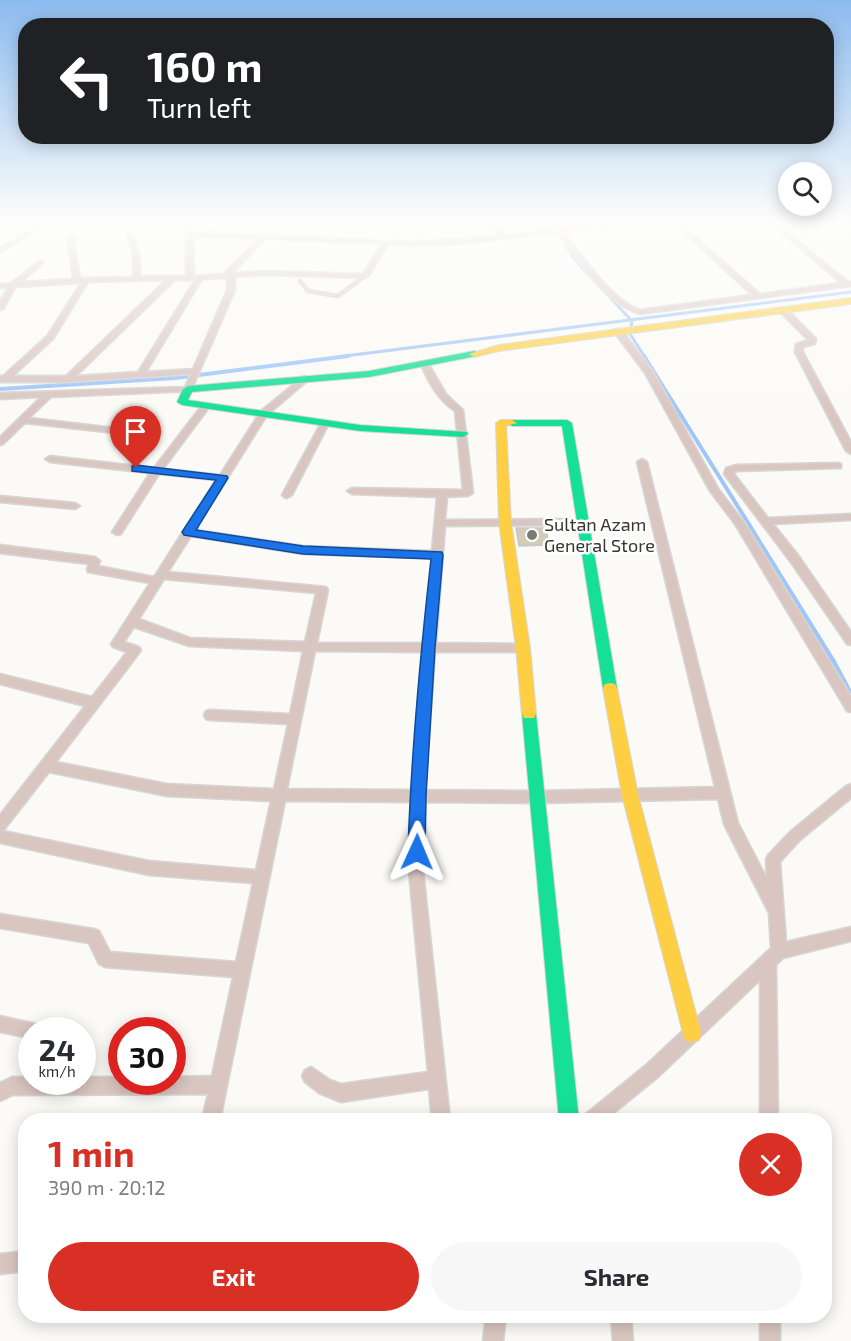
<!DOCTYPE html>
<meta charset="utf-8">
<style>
:root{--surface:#fff;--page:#f7f7f7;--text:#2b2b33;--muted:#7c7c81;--accent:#d93025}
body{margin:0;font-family:"Exo 2",sans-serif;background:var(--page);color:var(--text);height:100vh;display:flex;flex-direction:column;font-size:22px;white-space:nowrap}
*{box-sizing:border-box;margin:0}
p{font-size:20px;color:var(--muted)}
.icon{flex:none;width:33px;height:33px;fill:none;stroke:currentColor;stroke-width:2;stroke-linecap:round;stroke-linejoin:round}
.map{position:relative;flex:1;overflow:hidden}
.side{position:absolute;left:18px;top:1113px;width:814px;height:210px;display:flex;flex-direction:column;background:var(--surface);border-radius:24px;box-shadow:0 3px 15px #0003}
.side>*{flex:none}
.guide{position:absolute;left:18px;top:18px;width:816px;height:126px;border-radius:24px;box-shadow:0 3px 15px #0003;background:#202124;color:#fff;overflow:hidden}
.fabs{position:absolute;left:778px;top:162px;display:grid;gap:12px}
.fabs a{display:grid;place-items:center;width:54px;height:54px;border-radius:50%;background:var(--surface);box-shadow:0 3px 15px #0003;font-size:30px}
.speed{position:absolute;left:18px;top:1017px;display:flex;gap:12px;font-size:30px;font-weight:700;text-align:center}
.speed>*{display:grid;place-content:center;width:78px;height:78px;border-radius:50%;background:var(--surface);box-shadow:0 3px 15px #0003;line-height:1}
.speed small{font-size:15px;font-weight:400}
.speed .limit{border:9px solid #d22;background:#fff;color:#111}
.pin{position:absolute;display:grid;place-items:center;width:51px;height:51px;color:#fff;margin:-62px -26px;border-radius:50% 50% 50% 0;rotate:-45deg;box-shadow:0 0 6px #0007}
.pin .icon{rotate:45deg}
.me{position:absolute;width:66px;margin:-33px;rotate:1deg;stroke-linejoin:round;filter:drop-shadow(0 0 4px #0008)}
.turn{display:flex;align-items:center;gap:21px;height:126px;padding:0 30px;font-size:27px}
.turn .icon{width:78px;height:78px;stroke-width:2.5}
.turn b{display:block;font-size:42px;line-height:51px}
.round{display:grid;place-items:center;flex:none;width:63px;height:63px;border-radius:32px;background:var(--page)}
.overview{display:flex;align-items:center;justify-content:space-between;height:102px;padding:0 30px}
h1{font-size:36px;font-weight:700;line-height:45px;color:var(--accent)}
.cta{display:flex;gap:12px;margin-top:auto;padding:12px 30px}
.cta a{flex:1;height:69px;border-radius:36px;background:var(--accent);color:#fff;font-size:24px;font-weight:700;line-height:69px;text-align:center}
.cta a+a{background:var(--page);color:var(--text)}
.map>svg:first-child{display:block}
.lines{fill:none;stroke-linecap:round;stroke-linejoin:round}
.stream-far2{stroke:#9fc6f9;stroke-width:3}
.stream-far1{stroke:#9fc6f9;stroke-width:4}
.stream{stroke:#9fc6f9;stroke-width:4.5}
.building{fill:#d3ccb7;stroke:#c8c7c4;stroke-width:1.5}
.lane-casing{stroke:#d7d6d4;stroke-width:5}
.street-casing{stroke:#d7d6d4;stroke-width:3}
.fast-casing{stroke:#d7d6d4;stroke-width:2}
.slow-casing{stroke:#d7d6d4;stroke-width:2}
.lane{stroke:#dac6c1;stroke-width:4}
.street{fill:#dac6c1;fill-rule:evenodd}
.fast{fill:#16e098;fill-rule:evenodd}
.slow{fill:#ffcf43;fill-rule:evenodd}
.route{fill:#1a73e8;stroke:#114b97;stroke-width:1.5}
.poi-dot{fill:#7b7a77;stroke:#fff;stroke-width:2}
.labels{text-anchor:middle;stroke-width:5;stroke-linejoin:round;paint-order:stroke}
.poi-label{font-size:18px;fill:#363533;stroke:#fff;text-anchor:start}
</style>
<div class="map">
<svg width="851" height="1341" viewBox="0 0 851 1341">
<rect width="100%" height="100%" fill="#fbfaf6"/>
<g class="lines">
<path class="stream-far2" d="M549,223L557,231L575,260L632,321L630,334L645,357
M337,357L851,292"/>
<path class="stream-far1" d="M644,356L750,526
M0,389L175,378L348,356"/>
<path class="stream" d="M749,525L834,662L851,694"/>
</g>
<path class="building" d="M516,528H546L549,545L519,546Z"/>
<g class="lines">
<g class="lane-casing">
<path id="lane" d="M300,281L308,291L338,296L365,276"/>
</g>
<g class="street-casing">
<path id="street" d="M0,223H4L0,225Z
M42,223H49L0,253V248Z
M190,223H198L192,226V232L262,235L266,233L269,235L411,242L498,236L488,223H494L505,235L554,229L550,223H556L560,228L618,223L615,225L563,231C583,256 611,300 640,310L752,295L674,223H680L760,294L841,283L770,223H776L848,282H851V286L640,314C606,305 579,260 557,232C501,239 444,249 388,244L369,276L365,278L264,275L235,277V290L191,391L51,397L29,418L140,431L145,434L143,436L25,423L3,444L0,445V437L41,397L0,399V393L185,387L191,374L68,382H0V376H3L47,336L81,283L15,287L4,308L0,310V301L8,288H0V284L11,283L40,261L43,263L42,264L21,282L73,279L68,243L70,236L73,234L76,236L74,243L80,278L133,277V253L127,235L130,233L133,235L139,253L140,276H186V225ZM193,236L258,239L223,274L194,276ZM266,239L382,244L363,274L264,271L232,273ZM224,278H227V290L193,369L146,372L202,279ZM166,280L66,376H13L53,339L88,282ZM175,280H195L138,372L76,376Z
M844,223H851V227Z
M780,308H786L816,339L815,344L803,347V352L851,442V454L846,451L795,352L796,344L808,340L780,312Z
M615,329H621L653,372L719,490L744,522L851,696V712L847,711L735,524L710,491L645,373L615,333Z
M422,363H428L446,394L463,410L473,493L468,496L447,497L445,520L583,519L588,522L583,525L445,526L436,643L523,644L529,648L523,652H435L425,790L538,791L715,787L637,462L642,459L647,462L738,823L767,879L766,860L768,855L790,832L846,786L851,784V798L800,840L780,862L786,942L851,927V941L783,958L776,965L778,1120H760V980L658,1077L605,1120H583L586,1114L646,1065L771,948L769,913L724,824L718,799L538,803L425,802L423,871L450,1120H432L429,1089L341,1102L319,1093L305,1082L302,1076L305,1070L311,1067L330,1080L341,1084L428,1072L409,871L411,802L285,801L220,1120H202L208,1094L13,1095L0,1101V1083L12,1077H32V1082H82V1077H122V1082H172V1077L212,1076L233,977L105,967L99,964L89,943L0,928V914L94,929L99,931L110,952L236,962L253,883L149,875L0,843V815L85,706L0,684V674L92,697L127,652L113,647L111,644L150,583L88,572L87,569L89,564L0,553V545L95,557L100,561L98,566L154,577L216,480L159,474L121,534L117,535L112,532L150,473L50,462L45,459L50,456L154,468L203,404L206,403L210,406L163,469L220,475L261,411L304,376L307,377V381L267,415L195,530L303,546L432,551L437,497L352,494L347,491L352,488L463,490L455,411C438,400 429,383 421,365ZM191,536L303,554L432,558L424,643H317L328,590L326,587L168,572ZM164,579L316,593L305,642L190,638L139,619ZM134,627L189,646L303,651L290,714L210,710L206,711L204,715L206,719L210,720L288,724L274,789L167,784L56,762L139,653L141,650L139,647L124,642ZM315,651L424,652L412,790L287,789ZM49,772L167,796L271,801L256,870L149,861L3,831Z
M325,420L329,423L292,495L287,498L284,497L282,495L321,423Z
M838,463L841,464V468L736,471L734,474L768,518L851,514V520L773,524L798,555L851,632V645L847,644L790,561L724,474L726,468L736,465Z
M0,496L75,503L80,506L75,509L0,502Z
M0,1016L36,1024L38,1030H32L30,1038L0,1032Z
M26,1251V1271L0,1274V1254Z
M486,1316H506L503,1341H483Z
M611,1316H631L633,1341H613Z
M760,1316H780V1341H760Z"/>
</g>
<g class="fast-casing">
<path id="fast" d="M474,351L477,352V356L369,377L192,392L188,400L360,425L467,432L468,434L463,437L360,431L182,405L177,402L183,389L188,386L369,371Z
M567,420L572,423L617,688L615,692H605L603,688L562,426H512L507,423L512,420Z
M529,708L534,710L536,714L579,1120H559L522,714L524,710Z"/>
</g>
<g class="slow-casing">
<path id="slow" d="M851,298V304L499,351L474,357L469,354L499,345Z
M501,420H512L517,423L506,426L511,522L530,648L536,714L534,718H524L522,714L516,648L499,522L496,423Z
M610,683L615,684L617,688L638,795L701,1033L699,1040L692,1042L685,1040L683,1033L622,795L603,688L605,684Z"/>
</g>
<use href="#lane" class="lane"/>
<use href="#street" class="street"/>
<use href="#fast" class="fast"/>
<use href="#slow" class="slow"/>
</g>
<linearGradient id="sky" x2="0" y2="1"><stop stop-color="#8bbbef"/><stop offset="0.54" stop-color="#fdfdfb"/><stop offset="1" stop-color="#fdfdfb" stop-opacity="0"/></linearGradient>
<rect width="851" height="410" fill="url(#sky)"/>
<path class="route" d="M136,465L227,476L228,478L196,530L303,546L442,552L443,555L435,648L426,796L425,852L422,858L417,860L411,858L408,852C411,754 420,657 431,559L303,554L184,535L182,532L216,480L132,471V466Z"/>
<circle class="poi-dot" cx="532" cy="535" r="6"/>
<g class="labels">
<g class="poi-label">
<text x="544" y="531">Sultan Azam<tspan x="544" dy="21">General Store</tspan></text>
</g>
</g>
</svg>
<div class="fabs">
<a><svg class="icon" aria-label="search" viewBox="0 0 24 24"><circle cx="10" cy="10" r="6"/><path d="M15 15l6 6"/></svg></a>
</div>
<div class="speed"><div>24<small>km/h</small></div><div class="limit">30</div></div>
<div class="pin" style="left:136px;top:468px;background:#d93025"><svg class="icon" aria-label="arrive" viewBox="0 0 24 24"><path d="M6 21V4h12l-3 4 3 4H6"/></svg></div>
<svg class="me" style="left:417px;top:852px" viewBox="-20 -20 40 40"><path d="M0-17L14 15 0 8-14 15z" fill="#1a73e8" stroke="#fff" stroke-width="4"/></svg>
<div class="guide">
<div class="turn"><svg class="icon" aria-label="left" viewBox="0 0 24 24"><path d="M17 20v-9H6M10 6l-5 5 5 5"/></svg><div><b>160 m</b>Turn left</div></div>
</div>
<section class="side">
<div class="overview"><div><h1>1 min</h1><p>390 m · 20:12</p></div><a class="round" style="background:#d93025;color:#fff"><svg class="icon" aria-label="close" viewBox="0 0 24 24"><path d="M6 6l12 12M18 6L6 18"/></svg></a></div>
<div class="cta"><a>Exit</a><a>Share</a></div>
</section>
</div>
